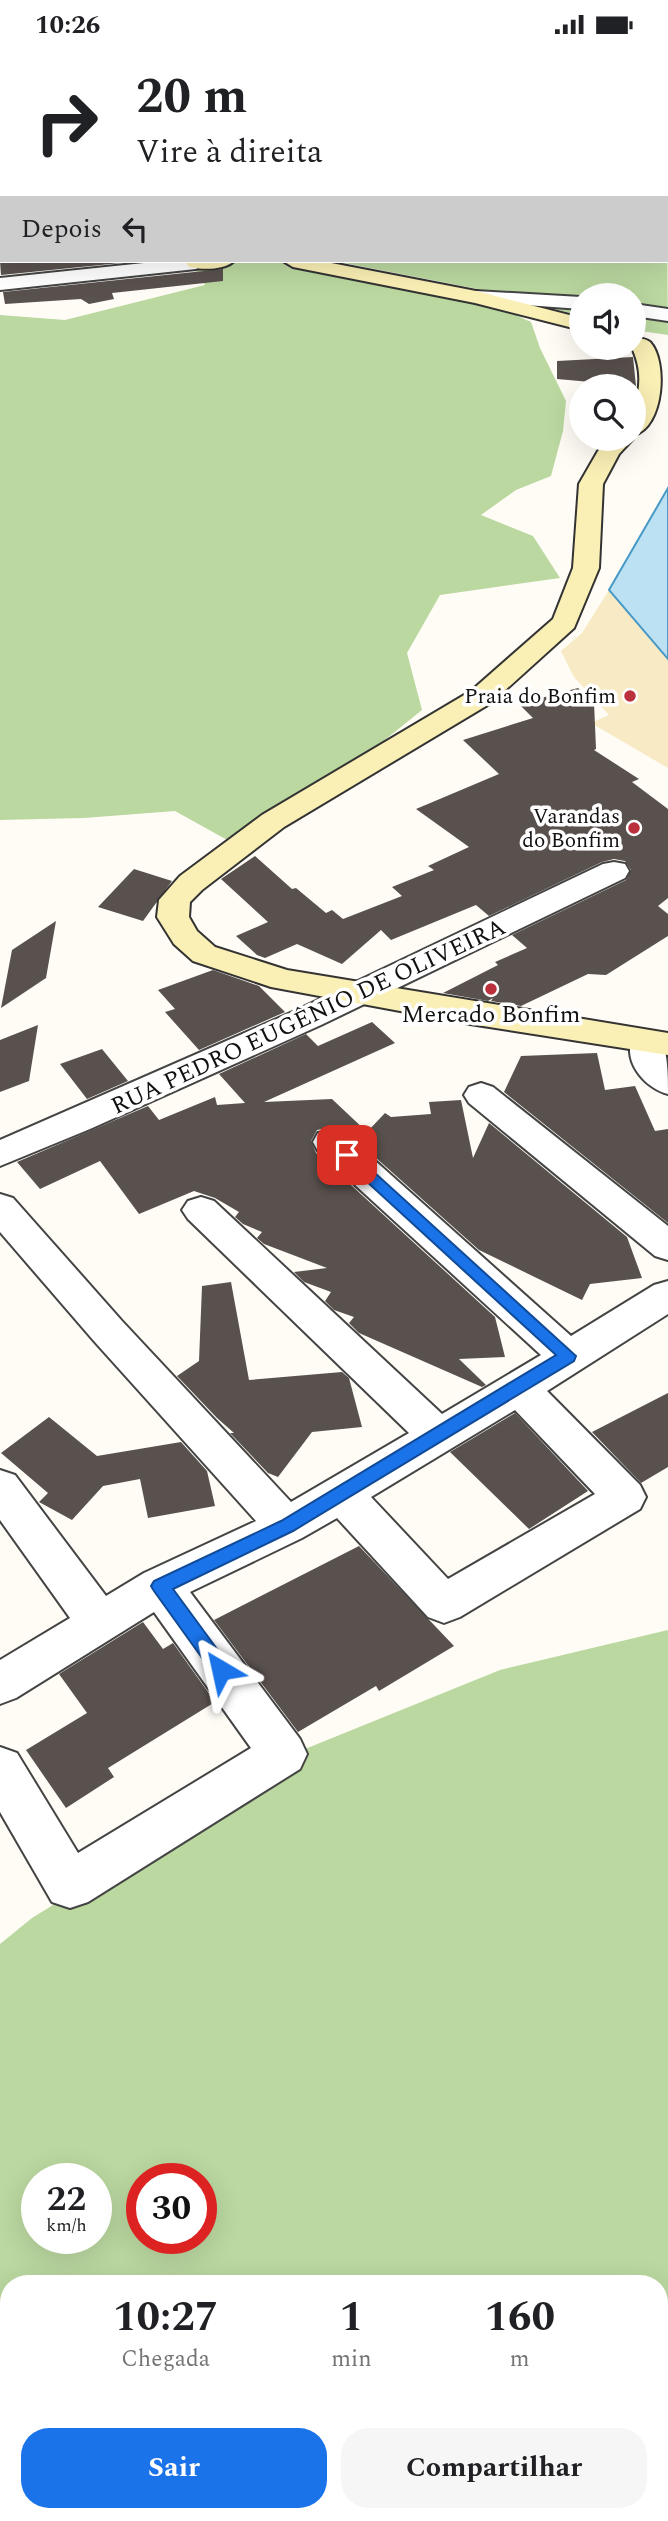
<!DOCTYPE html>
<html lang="pt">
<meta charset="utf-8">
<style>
:root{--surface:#fff;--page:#f6f6f6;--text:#202124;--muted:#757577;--accent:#1a73e8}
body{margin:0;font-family:Spectral,serif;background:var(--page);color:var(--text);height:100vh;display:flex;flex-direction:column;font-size:26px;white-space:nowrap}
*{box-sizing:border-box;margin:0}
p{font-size:23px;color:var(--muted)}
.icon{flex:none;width:38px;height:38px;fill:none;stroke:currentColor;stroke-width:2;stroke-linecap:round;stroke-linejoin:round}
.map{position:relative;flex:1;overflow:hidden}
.panel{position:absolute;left:0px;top:2226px;width:668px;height:247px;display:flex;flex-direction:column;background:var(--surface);border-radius:28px 28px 0 0;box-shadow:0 7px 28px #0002}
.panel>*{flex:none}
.guide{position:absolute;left:0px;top:0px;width:668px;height:214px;box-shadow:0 7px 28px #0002;background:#fff;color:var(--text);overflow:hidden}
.tools{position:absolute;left:569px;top:234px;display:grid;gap:14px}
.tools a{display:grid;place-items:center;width:77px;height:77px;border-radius:50%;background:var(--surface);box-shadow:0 7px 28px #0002;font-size:35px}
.speed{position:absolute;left:21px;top:2114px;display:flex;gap:14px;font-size:35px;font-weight:700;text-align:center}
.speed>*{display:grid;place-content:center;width:91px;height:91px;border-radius:50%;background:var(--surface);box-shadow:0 7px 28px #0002;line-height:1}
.speed small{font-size:18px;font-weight:400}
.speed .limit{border:10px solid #d22;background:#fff;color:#111}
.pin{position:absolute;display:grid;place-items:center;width:60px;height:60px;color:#fff;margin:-30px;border-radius:14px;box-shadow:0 4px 10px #0006}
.me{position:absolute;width:77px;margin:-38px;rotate:324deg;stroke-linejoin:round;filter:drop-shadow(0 0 5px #0008)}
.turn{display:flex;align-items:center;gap:24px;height:147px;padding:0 21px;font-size:32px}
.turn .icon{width:91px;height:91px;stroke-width:2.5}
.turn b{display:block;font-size:49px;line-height:60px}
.then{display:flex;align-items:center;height:66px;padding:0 21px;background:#0003;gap:14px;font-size:26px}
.eta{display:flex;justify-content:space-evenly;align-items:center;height:119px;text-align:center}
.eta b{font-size:42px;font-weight:700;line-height:49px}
.primary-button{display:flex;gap:14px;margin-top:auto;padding:14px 21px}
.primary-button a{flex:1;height:80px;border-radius:28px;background:var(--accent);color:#fff;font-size:28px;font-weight:700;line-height:80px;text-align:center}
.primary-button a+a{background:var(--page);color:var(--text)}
.status{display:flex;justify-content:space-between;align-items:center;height:49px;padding:0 35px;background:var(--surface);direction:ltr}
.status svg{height:19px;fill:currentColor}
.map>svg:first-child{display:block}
.forest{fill:#bbd8a0;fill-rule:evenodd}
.sand{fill:#f7eac4}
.water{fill:#bce1f3;stroke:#4899c6;stroke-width:2}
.building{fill:#59514e}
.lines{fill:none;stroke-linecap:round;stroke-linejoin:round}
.service-casing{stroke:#444;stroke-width:3}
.minor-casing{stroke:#444;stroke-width:4}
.secondary-casing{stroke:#333;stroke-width:4}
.service{fill:#fff;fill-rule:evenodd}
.minor{fill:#fff;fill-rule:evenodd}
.secondary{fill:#faefb4;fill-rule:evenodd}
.route{fill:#1a73e8;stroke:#114b97;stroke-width:2}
.poi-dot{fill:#ba303c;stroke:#fff;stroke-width:2.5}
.labels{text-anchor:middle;stroke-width:7;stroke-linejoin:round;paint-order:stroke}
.far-poi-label{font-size:21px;fill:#111;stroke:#fff;text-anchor:end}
.poi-label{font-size:24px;fill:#111;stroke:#fff}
.street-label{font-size:24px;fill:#111;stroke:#fff}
</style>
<div class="status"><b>10:26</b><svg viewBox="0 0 49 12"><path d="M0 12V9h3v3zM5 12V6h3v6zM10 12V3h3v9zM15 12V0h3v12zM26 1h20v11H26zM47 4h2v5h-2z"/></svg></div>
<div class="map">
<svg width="668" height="2472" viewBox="0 0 668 2472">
<rect width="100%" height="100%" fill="#fefcf5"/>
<path class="forest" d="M667,162L668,286L634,281V247H581V267L488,242L334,212H667Z
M224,212L303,213L476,248L531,273L540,299L566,352L563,382L551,427L516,441L481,466L533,487L560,529L440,546L407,604L422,661L247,802L175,762L84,769L0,771V266L65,271L205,236L192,215Z
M668,1581V2472H0V1895L32,1869L305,1700L500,1621ZM37,2130H96V2189H37ZM142,2130H201V2189H142ZM9,2235H660V2464H9Z"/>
<path class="sand" d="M609,541L668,610V719L591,674L609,666L574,628L561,602L582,584Z"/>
<path class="water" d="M0,0H352L356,2H2L0,125Z
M668,439V610L609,541Z"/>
<path class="building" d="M0,212H140L1,226Z
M223,220V232L112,244L114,250L89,255L81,250L5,255L3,243Z
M633,308L636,337L557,330V312Z
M578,639L594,653L596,700L594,701L639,730L632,733L668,760V849L658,857L668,865V887L606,926L588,925L521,957L491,952L493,949L488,952L443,944L498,916L495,913L527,899L512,886L626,831L631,821L625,812L614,810L602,813L489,867L476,856L391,891L381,881L342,915L297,895L265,909L257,906L236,887L268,873L221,830L255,807L292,840L296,839L326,864L332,861L343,870L402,847L392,838L434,821L428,817L469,798L416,760L499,725L463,691L533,669L519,655Z
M134,820L172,832L143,872L98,858Z
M56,872L46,929L1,959L12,901Z
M213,921L259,937L285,963L199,1001L165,963L175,960L158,941Z
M372,973L395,994L264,1053L332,1050L367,1083L385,1064L391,1068L431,1065L429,1053L461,1051L473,1109L489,1074L627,1188L642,1229L590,1235L582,1251L479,1201L346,1082L332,1078L317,1081L311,1092L316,1104L495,1268L505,1308L459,1310L486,1336L482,1338L359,1284L349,1274L354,1268L334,1261L325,1252L331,1243L304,1233L294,1223L327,1219L264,1195L257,1189L262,1183L243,1175L235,1168L239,1163L215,1149L194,1142L139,1165L100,1112L40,1140L17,1113L148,1057L159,1071L215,1048L217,1056L245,1054L219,1025L306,985L318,997Z
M38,976L29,1032L0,1043V991Z
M102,1000L128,1032L87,1050L60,1015Z
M597,1004L605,1041L635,1037L655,1082L668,1080V1174L504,1043L521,1007Z
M231,1233L249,1331L342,1323L349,1329L362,1378L312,1383L278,1428L268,1424L230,1384H234L217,1369L177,1327L199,1312L202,1237Z
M668,1344V1418L641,1434L592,1383Z
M515,1364L588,1442L529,1480L450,1403Z
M49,1368L97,1407L181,1393L207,1422L215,1457L148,1469L140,1430L103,1437L72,1471L39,1453L48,1444L1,1404Z
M359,1497L454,1597L379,1642L376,1637L298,1683L214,1571Z
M143,1573L163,1600L173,1594L215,1653L108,1719L114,1728L66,1759L26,1701L87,1664L59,1625Z"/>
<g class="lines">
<g class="service-casing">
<path id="service" d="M0,162H2V168H0Z"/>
</g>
<g class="minor-casing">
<path id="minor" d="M163,212H204L206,214L196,220L0,241V229Z
M476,242L581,248V260L469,252L466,248L469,244Z
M634,255L668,260V272L634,267Z
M614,813L625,815L629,822L625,829L321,976L90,1080L0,1117V1091L297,961L603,815Z
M647,981L659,984C668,1002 668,1025 668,1045C644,1039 619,1009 635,984Z
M481,1034L493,1038L668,1177V1211L655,1207L469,1054L464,1046L469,1038Z
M331,1081L344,1084L571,1287L654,1236L668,1232V1265L547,1342L640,1436L646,1448L640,1460L460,1568L444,1574L428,1568L337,1469L302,1489L190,1543L300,1690L307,1705L300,1720L88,1853L70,1859L52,1853L0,1763V1698L17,1704L78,1804L251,1699L154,1563L16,1649L0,1655V1611L70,1569L0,1471V1421L15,1426L106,1547L144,1524L256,1472L94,1292L0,1183V1145L13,1149L122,1272L291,1453L409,1384L188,1170L182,1161L188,1152L201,1148L214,1152L442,1365L541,1306L318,1102L313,1093L318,1084ZM515,1361L595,1445L448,1530L371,1448Z"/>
</g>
<g class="secondary-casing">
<path id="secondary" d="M0,152H2V162H0Z
M185,212H234C225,221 202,221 189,218Z
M283,212H321L476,242L581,269V281L475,254L293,218Z
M634,288C639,289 646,290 650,293C668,312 664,378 634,386C631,353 648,337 633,301L629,299H634Z
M608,390H633L619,405L603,435L599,519L574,579L491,654L284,778L202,841L190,853L189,868L197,882L215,898L287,921L668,984V1006L470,975L271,938L193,912L174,895L157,868L159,851L180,827L262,766L471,642L553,570L573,519L579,435L598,402Z"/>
</g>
<use href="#service" class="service"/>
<use href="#minor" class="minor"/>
<use href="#secondary" class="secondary"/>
</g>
<path class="route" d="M347,1101L352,1103L576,1307L574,1312L293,1482L173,1540L228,1615L231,1621L228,1627L221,1629L215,1627L154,1542L151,1537L154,1532L281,1472L556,1306L342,1110L340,1106Z"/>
<g class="poi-dot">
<circle cx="630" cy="647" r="7"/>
<circle cx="634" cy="779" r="7"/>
<circle cx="491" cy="940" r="7"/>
</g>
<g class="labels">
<g class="far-poi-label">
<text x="616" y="654">Praia do Bonfim</text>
<text x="620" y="774">Varandas<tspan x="620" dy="24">do Bonfim</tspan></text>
</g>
<g class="poi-label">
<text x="491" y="973">Mercado Bonfim</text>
</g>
<g class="street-label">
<text transform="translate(308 967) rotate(-25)" y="8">RUA PEDRO EUGÊNIO DE OLIVEIRA</text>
</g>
</g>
</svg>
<div class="tools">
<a><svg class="icon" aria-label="sound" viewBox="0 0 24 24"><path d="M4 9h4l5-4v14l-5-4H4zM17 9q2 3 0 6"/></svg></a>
<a><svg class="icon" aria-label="search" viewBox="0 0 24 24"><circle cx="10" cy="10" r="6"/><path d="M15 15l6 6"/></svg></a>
</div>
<div class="speed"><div>22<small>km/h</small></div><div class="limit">30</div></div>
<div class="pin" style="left:347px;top:1106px;background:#d93025"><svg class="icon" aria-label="arrive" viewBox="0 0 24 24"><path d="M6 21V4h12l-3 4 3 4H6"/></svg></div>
<svg class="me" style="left:221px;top:1621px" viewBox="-20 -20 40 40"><path d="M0-17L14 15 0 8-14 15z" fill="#1a73e8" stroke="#fff" stroke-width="4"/></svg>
<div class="guide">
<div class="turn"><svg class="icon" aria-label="right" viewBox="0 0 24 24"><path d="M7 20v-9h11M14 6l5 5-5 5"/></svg><div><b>20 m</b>Vire à direita</div></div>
<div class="then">Depois<svg class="icon" aria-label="left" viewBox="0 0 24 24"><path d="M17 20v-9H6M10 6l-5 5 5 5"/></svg></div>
</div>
<section class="panel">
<div class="eta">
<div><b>10:27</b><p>Chegada</p></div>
<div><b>1</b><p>min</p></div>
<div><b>160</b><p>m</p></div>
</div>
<div class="primary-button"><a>Sair</a><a>Compartilhar</a></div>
</section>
</div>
